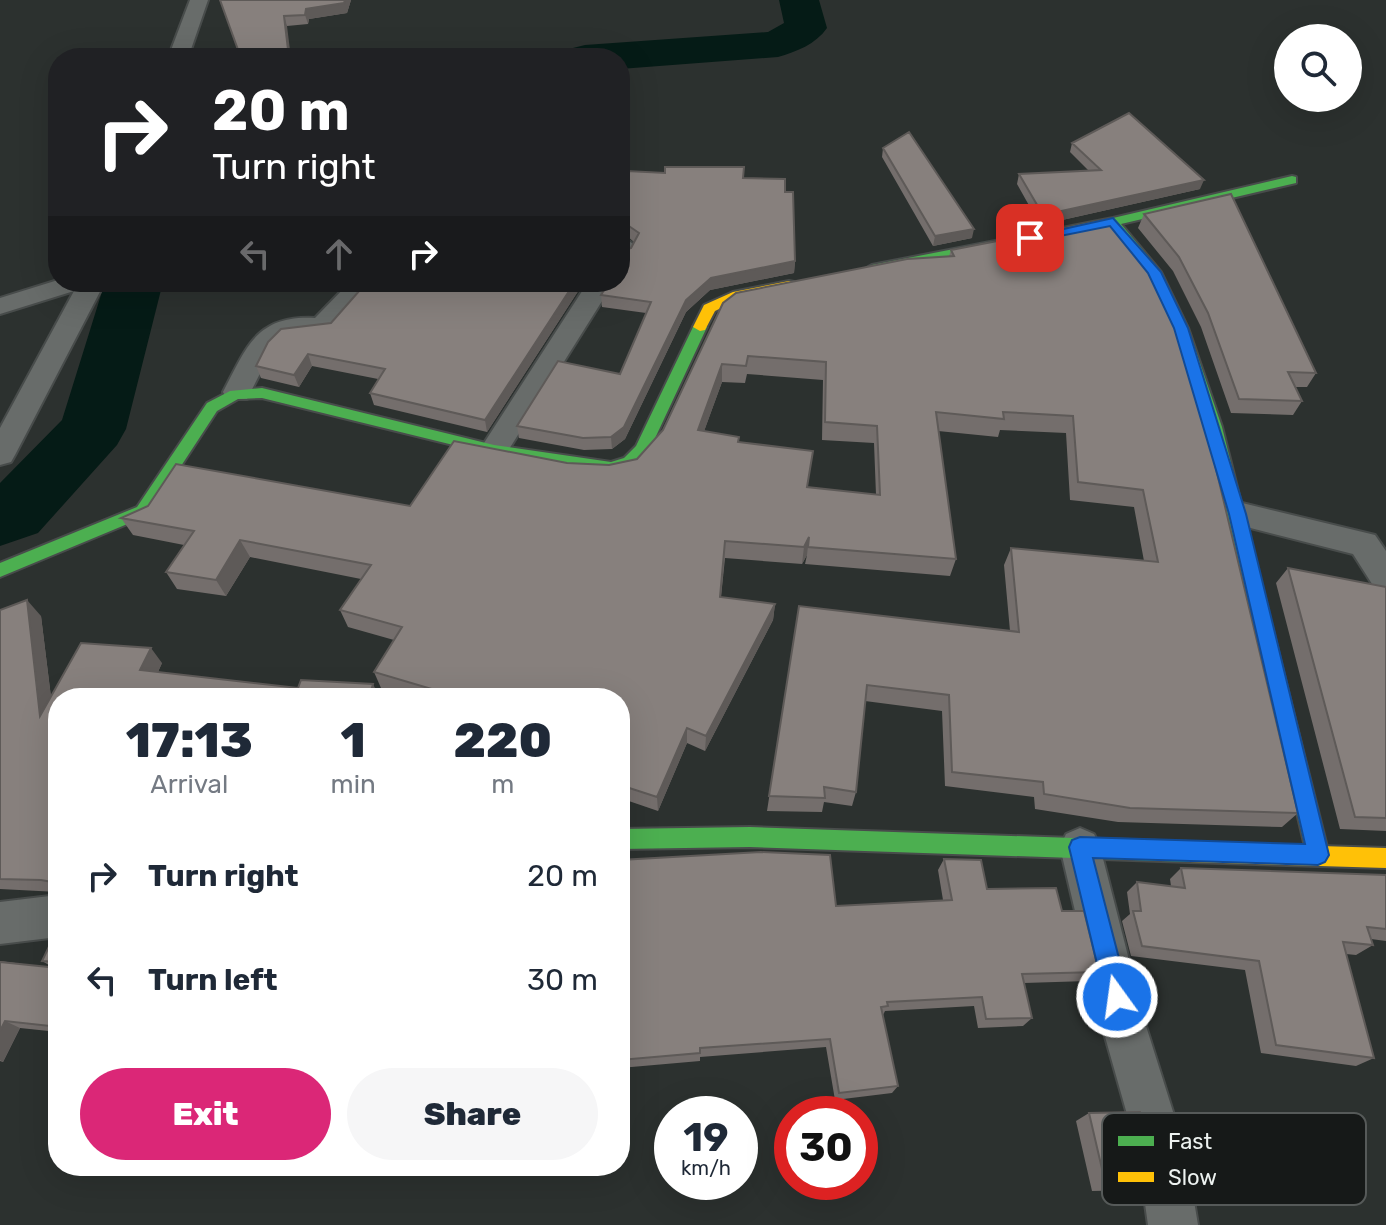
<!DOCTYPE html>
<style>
:root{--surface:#fff;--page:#f6f6f7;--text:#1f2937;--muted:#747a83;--accent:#db2777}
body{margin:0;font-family:Rubik,sans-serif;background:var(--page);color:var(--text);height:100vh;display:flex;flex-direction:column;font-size:30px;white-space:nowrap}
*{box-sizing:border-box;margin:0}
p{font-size:26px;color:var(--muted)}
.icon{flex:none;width:44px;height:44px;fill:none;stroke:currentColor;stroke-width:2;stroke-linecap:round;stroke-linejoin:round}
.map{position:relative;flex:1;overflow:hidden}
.panel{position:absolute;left:48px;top:688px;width:582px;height:488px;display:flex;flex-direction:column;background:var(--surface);border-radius:32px;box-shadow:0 8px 32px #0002}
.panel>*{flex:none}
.guide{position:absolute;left:48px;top:48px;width:582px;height:244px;border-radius:32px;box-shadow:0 8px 32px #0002;background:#202124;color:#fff;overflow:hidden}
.tools{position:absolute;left:1274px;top:24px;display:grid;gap:16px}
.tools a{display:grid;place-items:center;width:88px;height:88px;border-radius:50%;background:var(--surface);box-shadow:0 8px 32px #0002;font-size:40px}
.speed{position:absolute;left:654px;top:1096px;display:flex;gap:16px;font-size:40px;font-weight:700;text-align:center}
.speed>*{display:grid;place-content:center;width:104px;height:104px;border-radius:50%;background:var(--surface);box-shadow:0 8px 32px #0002;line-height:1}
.speed small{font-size:20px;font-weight:400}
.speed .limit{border:12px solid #d22;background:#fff;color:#111}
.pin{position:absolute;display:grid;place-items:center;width:68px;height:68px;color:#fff;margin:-34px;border-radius:16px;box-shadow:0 4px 12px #0006}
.me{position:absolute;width:88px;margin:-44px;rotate:346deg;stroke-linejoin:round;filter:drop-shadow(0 0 6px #0008)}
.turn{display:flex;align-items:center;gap:28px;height:168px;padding:0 32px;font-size:36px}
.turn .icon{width:104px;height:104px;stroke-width:2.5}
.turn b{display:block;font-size:56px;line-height:68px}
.lanes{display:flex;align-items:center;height:76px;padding:0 32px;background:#0003;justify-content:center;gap:40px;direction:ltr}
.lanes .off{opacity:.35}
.eta{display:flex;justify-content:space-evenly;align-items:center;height:136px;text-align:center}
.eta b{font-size:48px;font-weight:800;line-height:56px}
.primary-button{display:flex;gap:16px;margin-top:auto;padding:16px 32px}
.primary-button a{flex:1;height:92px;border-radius:48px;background:var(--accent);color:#fff;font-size:32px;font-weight:800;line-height:92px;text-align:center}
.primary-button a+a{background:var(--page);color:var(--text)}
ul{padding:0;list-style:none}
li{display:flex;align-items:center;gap:24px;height:104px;padding:0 32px}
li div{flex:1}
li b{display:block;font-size:30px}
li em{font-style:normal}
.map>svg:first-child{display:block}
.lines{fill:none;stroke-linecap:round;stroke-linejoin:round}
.river{fill:#051b16;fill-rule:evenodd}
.street-casing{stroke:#484c4b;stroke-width:4}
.fast-casing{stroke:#484c4b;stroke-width:4}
.slow-casing{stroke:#484c4b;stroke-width:4}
.street{fill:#686c6a;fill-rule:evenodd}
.fast{fill:#4caf50;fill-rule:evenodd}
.slow{fill:#ffc107;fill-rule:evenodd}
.wall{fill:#746e6c;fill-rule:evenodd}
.shaded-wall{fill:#5e5a58}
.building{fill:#87807d;stroke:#5e5a58;stroke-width:2;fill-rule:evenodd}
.route{fill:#1a73e8;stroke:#114b97;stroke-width:2}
.key{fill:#161918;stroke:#565a59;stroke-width:2}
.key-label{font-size:22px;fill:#edf2f0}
</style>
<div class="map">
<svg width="1386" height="1225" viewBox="0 0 1386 1225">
<rect width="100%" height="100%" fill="#2c312f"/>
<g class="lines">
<path class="river" d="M779,0H819L827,28C816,44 796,52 778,57L620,69V58H563L569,49L585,45L768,32L784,23Z
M105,282H163L126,429L117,445L38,533L0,546V483L62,420Z"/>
<g class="street-casing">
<path id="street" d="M190,0H208L188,58H168Z
M625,239L637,246L629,258L620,260V240Z
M58,280L105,282L15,455L11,462L0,465V428L74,291L0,314V298Z
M350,282H377L331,333L285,338L271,352L247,399H227L223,392C247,347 256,315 315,318Z
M588,282H614L504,457L494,460L484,457L479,450L484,443Z
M1238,502L1375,535L1386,551V591L1374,587L1353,554L1227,522L1222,514L1227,506Z
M1080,828L1094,834L1100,847L1146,1026L1186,1153L1198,1225H1148L1138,1153L1102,1026L1060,847L1066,834Z
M58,895V937L0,944V902Z"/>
</g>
<g class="fast-casing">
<path id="fast" d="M1292,176L1296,177V183L1121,224L1161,272L1188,328L1222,427L1329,855L1326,862L1318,865L1310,862L1307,855L1206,427L1174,328L1148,273L1110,226L872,273L865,269L872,265L1113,218Z
M700,323L707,327L650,449L636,466L611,474L494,455L262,398L238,399L217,411L149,515L0,577V563L137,507L207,403L230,391L262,388L494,445L611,462L624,458L636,446L693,327Z
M750,827L1190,842L1198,845L1201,852L1198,859L1190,862L750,847L620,849V829Z"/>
</g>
<g class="slow-casing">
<path id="slow" d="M789,281L794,282V288L742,298L715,311L705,330L700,331L693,327L704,305L733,292Z
M1190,842L1386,848V868L1190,862L1182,859L1179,852L1182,845Z"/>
</g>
<use href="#street" class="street"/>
<use href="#fast" class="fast"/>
<use href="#slow" class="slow"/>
</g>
<path class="wall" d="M219,0H351L347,13L309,19L308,24L287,26Z
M1072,143L1200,189L1040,225L1017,184L1019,174L1089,171L1070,152Z
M883,148L972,238L933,246L882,157Z
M743,178L785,192L795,261L794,273L710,290L686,312L625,439L612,449L584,450L519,438L517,426L620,374L646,313L602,307L601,295L634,242L627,236L620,238V198Z
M1144,214L1316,373L1307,387H1295L1302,401L1293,415L1231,413L1201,327L1173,271L1138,228Z
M1111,219L1298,813L1282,827L1118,822L1035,809L1034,797L945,786L942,711L865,701L856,792L852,806L824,802L822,812L767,811L799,606L1010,631L1004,565L1011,548L1144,561L1134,507L1070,500L1066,433L1000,430L998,437L938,431L956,559L950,576L805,564L807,555L802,564L725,558L721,597L775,604L773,620L705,751L687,743L658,811L620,798V698H416L381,688L374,672L394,640L348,627L340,610L361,579L250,557L226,596L177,589L166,572L184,545L133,535L121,518L410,506L567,463L609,465L637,459L663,430L723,303L949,256L951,250ZM747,374L823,380L822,440L874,443L876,495L808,487L739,442V437L704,431L722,382L745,383Z
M367,282H584L487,432L374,405L370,393L378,379L312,366L299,387L261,378L256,366L331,323Z
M1288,568L1386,587V831L1340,829L1276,583Z
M0,610L41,616L51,697L162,663L158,672L380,698H58V892L0,889Z
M944,859L987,889L1062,911L1099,972L1088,981L1024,983L1032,1018L1023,1026L978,1028L974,1006L885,1011L883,1015L898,1086L892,1093L835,1100L826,1047L700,1057V1061L620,1068V860L836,906L943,900L938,870Z
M1181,868L1386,875V941L1371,939L1373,945L1356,955L1346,954L1374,1058L1356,1066L1261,1053L1245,970L1131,956L1122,921L1130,914L1127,892L1137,882L1171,886L1170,879Z
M58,928V1032L20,1028L3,1062L0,1061V961L54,968L42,961Z
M1089,1113L1155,1185L1140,1190L1092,1191L1076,1121Z"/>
<path class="shaded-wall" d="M345,0H351L347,13L309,19L308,24L305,15L306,9Z
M284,16L287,26L291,58H289Z
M1204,180L1200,189L1040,225L1043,215Z
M626,224L627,236L620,238V226Z
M974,229L972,238L933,246L935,236Z
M795,261L794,273L710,290L686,312L625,439L612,449L611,437L686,300L711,278Z
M575,282H584L487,432L485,420Z
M308,354L312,366L299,387L294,375Z
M722,364V382L698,448V430Z
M809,537L807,555L802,564L804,547Z
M240,540L250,557L226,596L216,580Z
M27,600L41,616L55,730L40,716Z
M775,604L773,620L705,751L706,736Z
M151,648L162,663L152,684L140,670Z
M373,684L380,698H369Z
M687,728V743L658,811L657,797Z
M58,1009V1030L50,1026Z
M5,1021L20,1028L3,1062L0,1060V1031Z"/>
<path class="building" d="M220,0H345L344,3L306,9L305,15L284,16L289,58H241Z
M1129,113L1204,180L1043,215L1019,174L1101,170L1072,143Z
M909,132L974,229L935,236L883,148Z
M665,167H744L743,178L785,179V192H793L795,261L711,278L686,300L624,427L611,437L583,438L517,426L558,361L620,374L651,302L601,295L609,282H620V250L631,248L639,233L626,224L620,226V198L627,171L665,173Z
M1231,194L1316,373L1288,372L1302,401L1239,399L1208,313L1179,257L1144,214Z
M1111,219L1144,258L1170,311L1202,410L1298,813L1130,808L1044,794L1043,782L952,772L949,695L867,685L856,792L824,787L825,798L769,796L799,606L1019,632L1011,548L1158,562L1143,490L1078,482L1073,416L1003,412L1004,419L936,412L956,559L808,547L809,537L804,547L725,541L720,597L775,604L706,736L687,728L657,797L620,785V698H462L374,672L402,627L340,610L371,565L240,540L216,580L166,572L194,531L121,518L148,506L176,464L410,506L454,441L567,463L609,465L637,459L663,430L723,303L736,293L907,259L954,256L951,250ZM748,356L826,362L825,422L877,426L880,495L807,487L813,451L738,442L739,437L698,430L722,364L746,366Z
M367,282H575L485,420L370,393L385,369L308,354L294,375L256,366L268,342L281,329L331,323Z
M1288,568L1386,587V818L1355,817Z
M27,600L40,716L81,643L151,648L140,670L298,688L301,680L373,684L369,698H58V883L41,880L0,879V610Z
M761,852L830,855L836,906L952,900L944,859L981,860L987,889L1056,888L1062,911H1084L1099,972L1022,974L1032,1018L986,1019L982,997L887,1002L888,1006L881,1007L898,1086L839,1093L830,1039L700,1048V1053L620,1060V860Z
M1181,868L1386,875V929L1367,927L1373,945L1343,942L1374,1058L1276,1045L1259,961L1142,946L1133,911H1141L1137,882L1185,888Z
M58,928V962L42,961Z
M0,962L58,968V1009L50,1026L5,1021L0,1031Z
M1140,1112L1155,1185L1106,1186L1089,1113Z"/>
<path class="route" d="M1113,218L1161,272L1188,328L1246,514L1329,855L1325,862L1318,865L1093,858L1129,997L1125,1005L1117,1008L1108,1005L1105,997L1069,847L1072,840L1080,837L1305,844L1229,514L1174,328L1148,273L1110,226L1030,242L1023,238Z"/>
<rect x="1102" y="1113" width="264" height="92" rx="12" class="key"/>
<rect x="1118" y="1136" width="36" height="10" fill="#4caf50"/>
<rect x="1118" y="1172" width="36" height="10" fill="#ffc107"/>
<g class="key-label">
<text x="1168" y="1149">Fast</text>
<text x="1168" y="1185">Slow</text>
</g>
</svg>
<div class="tools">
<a><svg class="icon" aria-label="search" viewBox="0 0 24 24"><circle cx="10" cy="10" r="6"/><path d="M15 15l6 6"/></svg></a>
</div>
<div class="speed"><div>19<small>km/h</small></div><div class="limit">30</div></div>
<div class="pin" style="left:1030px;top:238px;background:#d93025"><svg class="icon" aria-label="arrive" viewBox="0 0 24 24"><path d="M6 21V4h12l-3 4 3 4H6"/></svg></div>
<svg class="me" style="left:1117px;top:997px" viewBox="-20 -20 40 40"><circle r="17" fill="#1a73e8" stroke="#fff" stroke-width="3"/><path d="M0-11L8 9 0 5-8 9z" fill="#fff"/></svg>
<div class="guide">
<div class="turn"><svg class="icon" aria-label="right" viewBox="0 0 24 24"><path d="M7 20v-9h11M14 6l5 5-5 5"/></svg><div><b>20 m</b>Turn right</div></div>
<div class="lanes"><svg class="icon off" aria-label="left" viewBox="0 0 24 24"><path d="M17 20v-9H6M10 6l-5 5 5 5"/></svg><svg class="icon off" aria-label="ahead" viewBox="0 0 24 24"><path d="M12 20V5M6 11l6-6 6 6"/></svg><svg class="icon" aria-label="right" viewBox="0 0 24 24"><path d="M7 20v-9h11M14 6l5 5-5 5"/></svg></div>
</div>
<section class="panel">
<div class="eta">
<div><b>17:13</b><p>Arrival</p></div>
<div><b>1</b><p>min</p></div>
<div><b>220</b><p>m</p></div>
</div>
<ul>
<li><svg class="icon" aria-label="right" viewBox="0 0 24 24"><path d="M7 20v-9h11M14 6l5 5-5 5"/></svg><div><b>Turn right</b></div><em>20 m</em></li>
<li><svg class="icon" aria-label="left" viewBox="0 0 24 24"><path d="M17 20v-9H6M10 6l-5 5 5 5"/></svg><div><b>Turn left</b></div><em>30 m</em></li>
</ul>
<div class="primary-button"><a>Exit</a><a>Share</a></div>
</section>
</div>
